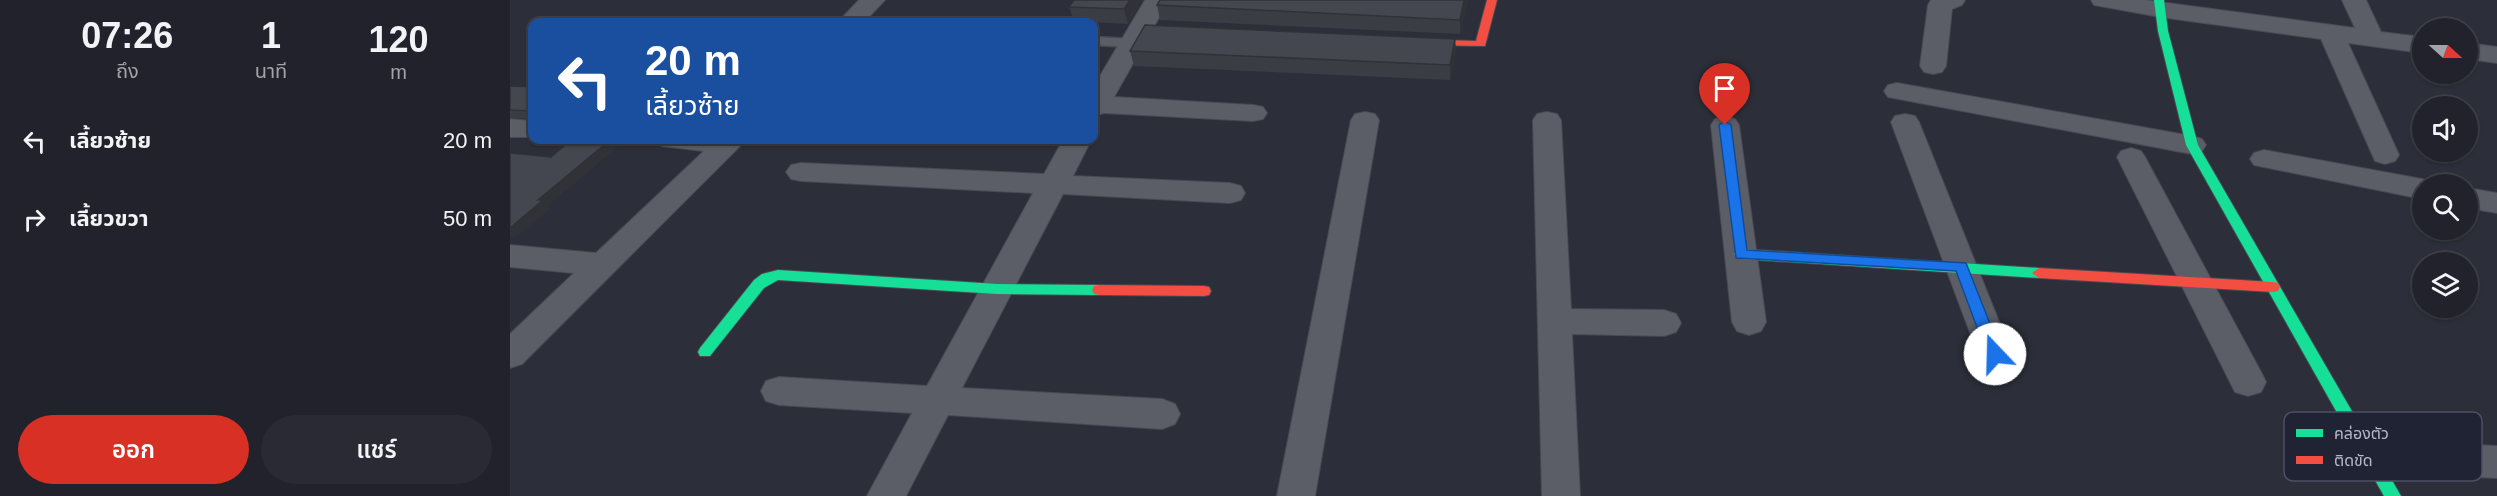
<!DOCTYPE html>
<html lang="th">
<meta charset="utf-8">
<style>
:root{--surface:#21222b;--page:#292a33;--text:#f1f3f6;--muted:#a2a4a9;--line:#3e3f47;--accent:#d93025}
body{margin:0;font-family:Helvetica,"Noto Sans Thai",sans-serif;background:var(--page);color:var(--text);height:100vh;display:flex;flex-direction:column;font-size:22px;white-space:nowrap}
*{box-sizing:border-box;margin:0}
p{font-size:20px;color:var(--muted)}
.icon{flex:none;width:33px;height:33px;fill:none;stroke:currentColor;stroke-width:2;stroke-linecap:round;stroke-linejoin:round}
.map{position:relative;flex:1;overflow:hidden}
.side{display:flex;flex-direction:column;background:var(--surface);width:510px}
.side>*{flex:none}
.hud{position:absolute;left:18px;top:18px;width:570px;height:126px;border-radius:12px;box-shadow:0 2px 4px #0004,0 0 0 2px var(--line);background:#1a4fa0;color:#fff;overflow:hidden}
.needle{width:39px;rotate:111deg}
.tools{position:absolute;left:1902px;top:18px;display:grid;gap:12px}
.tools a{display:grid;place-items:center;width:66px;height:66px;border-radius:50%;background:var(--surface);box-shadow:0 2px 4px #0004,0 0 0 2px var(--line);font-size:30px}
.pin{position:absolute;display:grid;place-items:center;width:51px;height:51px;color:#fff;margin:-62px -26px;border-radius:50% 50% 50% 0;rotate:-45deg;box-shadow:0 0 6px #0007}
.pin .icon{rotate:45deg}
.me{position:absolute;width:66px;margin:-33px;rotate:339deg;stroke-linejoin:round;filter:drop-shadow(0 0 4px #0008)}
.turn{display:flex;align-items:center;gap:21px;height:126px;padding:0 18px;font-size:27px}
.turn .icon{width:78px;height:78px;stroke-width:2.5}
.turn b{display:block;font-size:42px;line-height:51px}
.eta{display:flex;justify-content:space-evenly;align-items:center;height:102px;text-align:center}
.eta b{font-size:36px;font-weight:600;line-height:42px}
.primary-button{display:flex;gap:12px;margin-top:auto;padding:12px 18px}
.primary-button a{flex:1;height:69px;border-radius:36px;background:var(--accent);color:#fff;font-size:24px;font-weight:600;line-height:69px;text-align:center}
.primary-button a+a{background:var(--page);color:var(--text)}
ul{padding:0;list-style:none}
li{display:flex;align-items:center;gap:18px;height:78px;padding:0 18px}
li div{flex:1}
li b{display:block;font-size:22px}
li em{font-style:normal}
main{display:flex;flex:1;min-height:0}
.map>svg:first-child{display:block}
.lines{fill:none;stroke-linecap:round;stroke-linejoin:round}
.lane-casing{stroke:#484a52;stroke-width:3}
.street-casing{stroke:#484a52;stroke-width:2}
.fast-casing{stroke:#484a52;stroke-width:2}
.jam-casing{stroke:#484a52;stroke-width:2}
.lane{fill:#5c5e67;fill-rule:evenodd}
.street{fill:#5c5e67;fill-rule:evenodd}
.fast{fill:#16e098;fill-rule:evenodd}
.jam{fill:#f24e42;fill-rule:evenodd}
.wall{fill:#3b3d45}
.shaded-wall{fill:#303238}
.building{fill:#454750;stroke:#303238;stroke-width:1.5}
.route{fill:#1a73e8;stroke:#114b97;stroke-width:1.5}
.key{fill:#1f2334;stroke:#4c5061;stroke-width:1.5}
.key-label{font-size:16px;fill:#b6b9c9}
</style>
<main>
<section class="side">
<div class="eta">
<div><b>07:26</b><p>ถึง</p></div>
<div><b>1</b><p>นาที</p></div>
<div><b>120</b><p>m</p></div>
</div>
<ul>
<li><svg class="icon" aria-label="left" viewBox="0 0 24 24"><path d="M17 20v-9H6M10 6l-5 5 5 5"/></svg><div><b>เลี้ยวซ้าย</b></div><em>20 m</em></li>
<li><svg class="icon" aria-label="right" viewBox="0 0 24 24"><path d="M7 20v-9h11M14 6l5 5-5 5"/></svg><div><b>เลี้ยวขวา</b></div><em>50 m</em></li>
</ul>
<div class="primary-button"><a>ออก</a><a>แชร์</a></div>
</section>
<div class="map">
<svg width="1987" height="496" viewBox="0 0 1987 496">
<rect width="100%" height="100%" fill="#2c2e39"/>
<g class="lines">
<g class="lane-casing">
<path id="lane" d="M584,37L622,39L628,43L622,47L584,45Z"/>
</g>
<g class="street-casing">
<path id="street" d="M349,0H375L354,22H328Z
M635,0H659L604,97L743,105L753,107L757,113L753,119L743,121L594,113L584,116V86Z
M1421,0H1455L1452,5L1442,9L1436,66L1432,72L1423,74L1414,72L1410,66L1418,5Z
M1581,0H1635L1845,28L1832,0H1856L1871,32L1912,37V53L1838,43L1889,155L1885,161L1875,164L1865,161L1811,39L1650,17L1584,5Z
M1958,43L1987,47V63L1958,59Z
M1387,83L1682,136L1692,139L1696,145L1692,151L1682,154L1378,97L1374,91L1378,85Z
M855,112L865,114L869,120L805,496H767L841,120L845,114Z
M1037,112L1047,114L1051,120L1061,309L1154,310L1166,314L1171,323L1166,332L1154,336L1062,334L1070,496H1032L1023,120L1027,114Z
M1395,114L1405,116L1409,122L1502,354L1497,363L1485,367L1473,363L1468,354L1381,122L1385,116Z
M1215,116L1225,119L1229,125L1256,322L1251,331L1239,335L1227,331L1222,322L1201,125L1205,119Z
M0,119L22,121V137H0Z
M147,140H236L12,364L0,368V334L64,273L0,267V245L86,253L194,151L151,146Z
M553,140H581L563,176L720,183L731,186L735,193L731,200L720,203L553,194L452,388L652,399L665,404L670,414L665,424L652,429L438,415L396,496H357L402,413L269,405L256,401L251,391L256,381L269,377L417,386L523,193L291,181L281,179L276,172L281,165L291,163L534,174Z
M1621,148L1631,151L1635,157L1751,372L1756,382L1751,392L1738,396L1725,392L1607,157L1611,151Z
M1754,150L1912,179L1924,184H1912V199L1744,165L1740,159L1744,153Z
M1958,188L1987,193V213L1958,208Z
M1861,440L1987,446V478L1861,472L1848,467L1842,456L1848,445Z"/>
</g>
<g class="fast-casing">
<path id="fast" d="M1644,0H1654L1658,31L1688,145L1891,496H1874L1676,145L1648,31Z
M1231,249L1529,268L1536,273L1529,278L1231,259L1224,254Z
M268,270L487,284L589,285L594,286L596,290L594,294L589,295L487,294L268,280L254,288L200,356H190L188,352L190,348L244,280L252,274Z"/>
</g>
<g class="jam-casing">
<path id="jam" d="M977,0H987L975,46L901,45L896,42L901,39L966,41Z
M1529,268L1763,282L1768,283L1770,287L1768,291L1763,292L1529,278L1522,273Z
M589,285L694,286L699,287L701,291L699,295L694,296L589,295L584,294L582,290L584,286Z"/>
</g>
<use href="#lane" class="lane"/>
<use href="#street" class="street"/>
<use href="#fast" class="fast"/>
<use href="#jam" class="jam"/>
</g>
<path class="wall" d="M564,0H632L618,24L564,21L559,7Z
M650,0H958L950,34L650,20L647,5Z
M945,39L946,54L940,80L624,66L620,51Z
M0,86L22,87V119L0,118Z"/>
<path class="shaded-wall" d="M620,0H632L618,24L614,9Z
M954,0H958L950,34V20Z
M945,39L946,54L940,80V65Z
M100,140H116L38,206L40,209L3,240L0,236V228L28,200Z"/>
<path class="building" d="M564,0H620L614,9L559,7Z
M650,0H954L950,20L647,5Z
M635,25L945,39L940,65L620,51Z
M0,86L22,87V111L0,110Z
M61,140H100L28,200H33L0,228V153L41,157Z"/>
<path class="route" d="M1215,121L1221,125L1237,250L1456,263L1492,354L1490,358H1479L1477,354L1446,271L1226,258L1209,125Z"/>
<rect x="1774" y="412" width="198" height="69" rx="9" class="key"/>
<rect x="1786" y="429" width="27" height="8" fill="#16e098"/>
<rect x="1786" y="456" width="27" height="8" fill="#f24e42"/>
<g class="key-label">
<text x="1824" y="439">คล่องตัว</text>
<text x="1824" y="466">ติดขัด</text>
</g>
</svg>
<div class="tools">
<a><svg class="needle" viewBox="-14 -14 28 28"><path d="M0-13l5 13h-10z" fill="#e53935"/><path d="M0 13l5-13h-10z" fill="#a2a4a9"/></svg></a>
<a><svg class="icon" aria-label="sound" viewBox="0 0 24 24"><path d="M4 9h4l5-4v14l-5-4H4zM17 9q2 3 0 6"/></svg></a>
<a><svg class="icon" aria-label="search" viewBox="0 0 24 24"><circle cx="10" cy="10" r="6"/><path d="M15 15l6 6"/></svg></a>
<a><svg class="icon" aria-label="layers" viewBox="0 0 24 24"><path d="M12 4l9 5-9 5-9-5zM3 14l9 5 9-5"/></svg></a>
</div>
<div class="pin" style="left:1215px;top:125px;background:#d93025"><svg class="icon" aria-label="arrive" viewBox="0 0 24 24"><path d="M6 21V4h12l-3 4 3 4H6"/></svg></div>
<svg class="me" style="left:1485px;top:354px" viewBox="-20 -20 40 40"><circle r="19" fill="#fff"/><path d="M0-13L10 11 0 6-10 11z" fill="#1a73e8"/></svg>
<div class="hud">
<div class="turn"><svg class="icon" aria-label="left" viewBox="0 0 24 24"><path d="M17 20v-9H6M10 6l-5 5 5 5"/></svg><div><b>20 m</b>เลี้ยวซ้าย</div></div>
</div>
</div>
</main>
